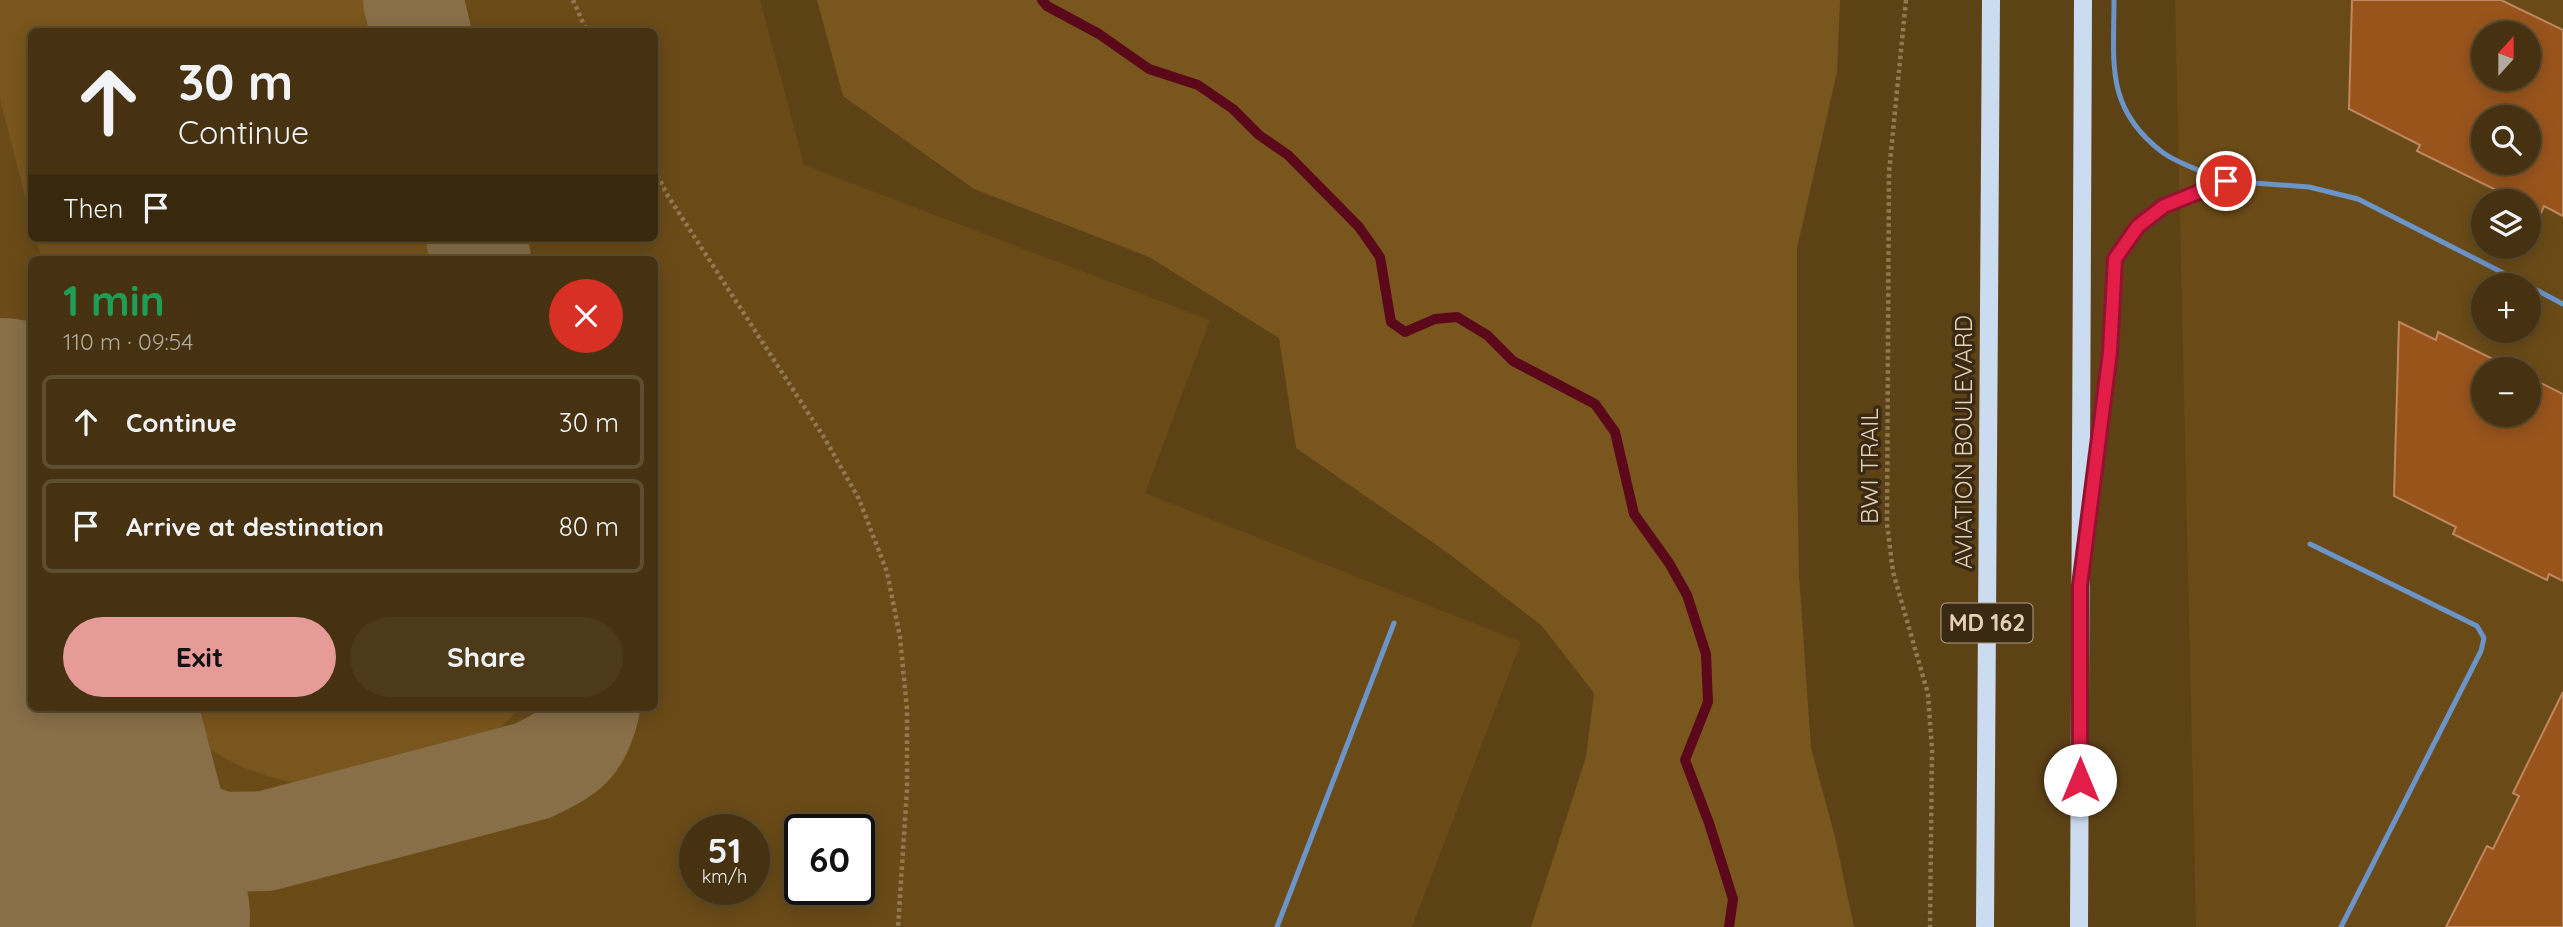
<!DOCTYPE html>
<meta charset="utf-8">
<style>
:root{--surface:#463210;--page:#4d3a19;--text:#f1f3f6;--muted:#b0aa9f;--line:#5e4d30;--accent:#e69b98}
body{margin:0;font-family:Quicksand,sans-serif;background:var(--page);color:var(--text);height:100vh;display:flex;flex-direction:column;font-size:26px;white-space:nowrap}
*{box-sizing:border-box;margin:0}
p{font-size:23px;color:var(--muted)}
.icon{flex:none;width:38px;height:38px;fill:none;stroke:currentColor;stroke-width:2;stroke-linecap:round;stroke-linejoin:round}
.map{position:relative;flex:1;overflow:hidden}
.sheet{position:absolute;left:28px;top:256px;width:630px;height:455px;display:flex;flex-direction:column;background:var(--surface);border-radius:10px;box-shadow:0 4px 18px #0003,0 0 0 2px var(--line)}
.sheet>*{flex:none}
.top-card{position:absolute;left:28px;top:28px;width:630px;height:214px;border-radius:10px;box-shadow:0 4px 18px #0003,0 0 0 2px var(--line);background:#463210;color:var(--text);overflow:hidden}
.needle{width:46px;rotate:21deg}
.controls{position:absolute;left:2471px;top:21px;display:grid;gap:14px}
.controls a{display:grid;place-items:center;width:70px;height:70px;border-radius:50%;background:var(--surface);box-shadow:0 4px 18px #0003,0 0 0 2px var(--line);font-size:35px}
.speed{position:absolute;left:679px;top:814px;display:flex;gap:14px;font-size:35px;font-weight:700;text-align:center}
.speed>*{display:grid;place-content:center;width:91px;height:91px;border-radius:50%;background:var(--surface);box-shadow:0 4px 18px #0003,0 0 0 2px var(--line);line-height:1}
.speed small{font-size:18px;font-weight:400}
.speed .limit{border:4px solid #111;border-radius:10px;background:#fff;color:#111}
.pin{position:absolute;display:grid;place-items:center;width:60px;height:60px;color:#fff;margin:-30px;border:4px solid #fff;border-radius:50%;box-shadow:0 2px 7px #0007}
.me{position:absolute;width:77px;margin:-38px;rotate:0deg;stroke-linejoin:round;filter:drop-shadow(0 0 5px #0008)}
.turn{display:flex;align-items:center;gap:24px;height:147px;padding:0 35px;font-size:32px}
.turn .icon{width:91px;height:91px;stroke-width:2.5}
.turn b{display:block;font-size:49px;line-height:60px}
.then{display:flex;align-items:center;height:66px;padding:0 35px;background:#0003;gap:14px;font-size:26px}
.round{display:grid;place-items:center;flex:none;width:74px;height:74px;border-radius:37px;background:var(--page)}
.head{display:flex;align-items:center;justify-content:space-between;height:119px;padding:0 35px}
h1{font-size:42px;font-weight:700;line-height:52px;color:#1e9e55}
.cta{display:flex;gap:14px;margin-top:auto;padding:14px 35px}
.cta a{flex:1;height:80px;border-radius:42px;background:var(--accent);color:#111;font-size:28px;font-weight:700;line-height:80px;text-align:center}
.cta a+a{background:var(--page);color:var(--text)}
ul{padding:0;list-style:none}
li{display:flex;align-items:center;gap:21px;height:94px;margin:0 14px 10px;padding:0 21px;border:4px solid var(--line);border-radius:10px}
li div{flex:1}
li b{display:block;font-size:26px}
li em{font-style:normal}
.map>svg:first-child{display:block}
.built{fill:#6a4b18;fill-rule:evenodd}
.green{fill:#79561d}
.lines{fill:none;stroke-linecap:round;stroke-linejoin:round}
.stream{stroke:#5b081b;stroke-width:10}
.taxiway{stroke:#886f48;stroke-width:100}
.runway{stroke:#886f48;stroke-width:250}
.building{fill:#99541c;stroke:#bf875f;stroke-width:2;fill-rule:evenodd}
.path{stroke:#917953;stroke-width:4.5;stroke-dasharray:3.5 3.5;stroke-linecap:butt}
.service{stroke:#6b94c8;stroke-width:5}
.primary{stroke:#cbdbf0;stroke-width:18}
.route-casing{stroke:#92132f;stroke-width:18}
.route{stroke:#e11d48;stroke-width:12}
.labels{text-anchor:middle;stroke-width:7;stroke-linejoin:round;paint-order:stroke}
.shield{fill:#3a2a13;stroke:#b19e84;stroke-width:2}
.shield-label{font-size:23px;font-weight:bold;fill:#e4d0b4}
.street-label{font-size:24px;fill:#e4d0b4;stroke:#3a2a13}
</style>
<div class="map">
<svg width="2563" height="927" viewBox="0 0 2563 927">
<rect width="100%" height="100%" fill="#5d4216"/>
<path class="built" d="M0,0H760L804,165L1210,320L1145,493L1521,642L1412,927H0ZM32,32H654V238H32ZM32,259H654V707H32ZM695,830H754V889H695ZM800,830H859V889H800Z
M2175,0H2563V927H2196ZM2483,33H2529V79H2483ZM2483,117H2529V163H2483ZM2483,201H2529V247H2483ZM2483,285H2529V331H2483ZM2483,369H2529V415H2483Z"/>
<path class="green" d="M0,0H371L379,31L32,32L31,219L0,99Z
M817,0H1840L1837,72L1797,248V464L1799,575L1811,748L1835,837L1854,927H1531L1586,757L1594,693L1542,626L1448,553L1296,448L1279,338L1149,257L974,189L843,96Z
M36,238H434L439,259H42Z
M166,707H520C508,723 494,733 476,741L304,784C253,778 196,750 166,707Z"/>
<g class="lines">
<path class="stream" d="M1042,0L1047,6L1099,34L1149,69L1198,85L1233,109L1259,135L1288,155L1359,227L1380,257L1391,322L1405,332L1435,319L1457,317L1487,335L1513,361L1595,404L1615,432L1634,514L1669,563L1687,595L1706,654L1708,702L1685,760L1709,823L1733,899L1729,927"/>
<path class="taxiway" d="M413,0L421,32
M476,238L481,259
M0,904C27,892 57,846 69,819C76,802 80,783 85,766L124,799L170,824L221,842L266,841L532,771C567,754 581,747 590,707"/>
<path class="runway" d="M0,443L32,563
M70,707L125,917"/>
</g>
<path class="building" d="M2352,0H2501L2563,30V216L2544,206L2541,213L2529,207V201H2518L2417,151L2420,145L2349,109ZM2483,33H2529V79H2483ZM2483,117H2529V163H2483Z
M2399,322L2436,340L2438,332L2513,369H2483V415H2529V377L2563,394V581L2549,574L2547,580L2453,534L2456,527L2394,496Z
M2563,692V927H2446L2487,846L2493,849L2519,796L2513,793Z"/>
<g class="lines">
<path class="path" d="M573,0L587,32
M1906,0L1889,172L1887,524L1893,572L1928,694L1932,750L1930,927
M654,169L668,196L825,439L859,499L887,572L900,637L907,710V790L898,927"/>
<path class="service" d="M2226,181L2309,187L2358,199L2527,285
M2529,286L2563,304
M2089,517L2110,352L2115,259L2138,226L2164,207L2226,181C2207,173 2178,164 2162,152C2105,108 2114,64 2114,0
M2310,544L2477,626L2484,638L2481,651L2341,927
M1277,927L1394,623"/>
<path class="primary" d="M1985,927L1991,0
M2079,927L2083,0"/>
</g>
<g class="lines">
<g class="route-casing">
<path id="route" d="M2080,780V586L2110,352L2115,259L2138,226L2164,206L2226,181"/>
</g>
<use href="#route" class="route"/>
</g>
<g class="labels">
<rect class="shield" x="1941.5" y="603.5" width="91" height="39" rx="5"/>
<g class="shield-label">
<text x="1987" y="631">MD 162</text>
</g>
<g class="street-label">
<text transform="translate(1964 442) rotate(-90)" y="8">AVIATION BOULEVARD</text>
<text transform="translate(1870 466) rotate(-90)" y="8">BWI TRAIL</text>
</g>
</g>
</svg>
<div class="controls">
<a><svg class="needle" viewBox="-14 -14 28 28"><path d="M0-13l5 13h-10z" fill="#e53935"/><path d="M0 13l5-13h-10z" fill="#b0aa9f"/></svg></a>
<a><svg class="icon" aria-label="search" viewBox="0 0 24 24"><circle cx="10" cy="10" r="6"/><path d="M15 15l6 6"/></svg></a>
<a><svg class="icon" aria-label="layers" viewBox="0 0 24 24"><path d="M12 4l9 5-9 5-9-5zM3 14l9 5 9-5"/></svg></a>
<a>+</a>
<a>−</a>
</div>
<div class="speed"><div>51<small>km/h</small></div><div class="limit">60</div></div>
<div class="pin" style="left:2226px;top:181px;background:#d93025"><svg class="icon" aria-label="arrive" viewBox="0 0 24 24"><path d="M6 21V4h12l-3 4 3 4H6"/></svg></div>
<svg class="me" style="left:2080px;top:780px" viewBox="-20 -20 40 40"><circle r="19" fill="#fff"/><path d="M0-13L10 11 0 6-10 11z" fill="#e11d48"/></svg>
<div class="top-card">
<div class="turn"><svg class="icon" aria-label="ahead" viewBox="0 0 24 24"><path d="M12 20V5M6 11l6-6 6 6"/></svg><div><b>30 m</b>Continue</div></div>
<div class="then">Then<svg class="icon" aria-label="arrive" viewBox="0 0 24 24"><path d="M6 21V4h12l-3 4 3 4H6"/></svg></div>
</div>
<section class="sheet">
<div class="head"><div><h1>1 min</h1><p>110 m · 09:54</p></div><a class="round" style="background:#d93025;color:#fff"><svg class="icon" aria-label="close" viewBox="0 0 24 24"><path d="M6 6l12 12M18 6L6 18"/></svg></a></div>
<ul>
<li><svg class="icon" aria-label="ahead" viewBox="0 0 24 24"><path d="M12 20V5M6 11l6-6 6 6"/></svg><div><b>Continue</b></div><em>30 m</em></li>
<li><svg class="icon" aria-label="arrive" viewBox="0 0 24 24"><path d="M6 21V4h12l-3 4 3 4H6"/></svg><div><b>Arrive at destination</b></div><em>80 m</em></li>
</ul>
<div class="cta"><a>Exit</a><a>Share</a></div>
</section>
</div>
